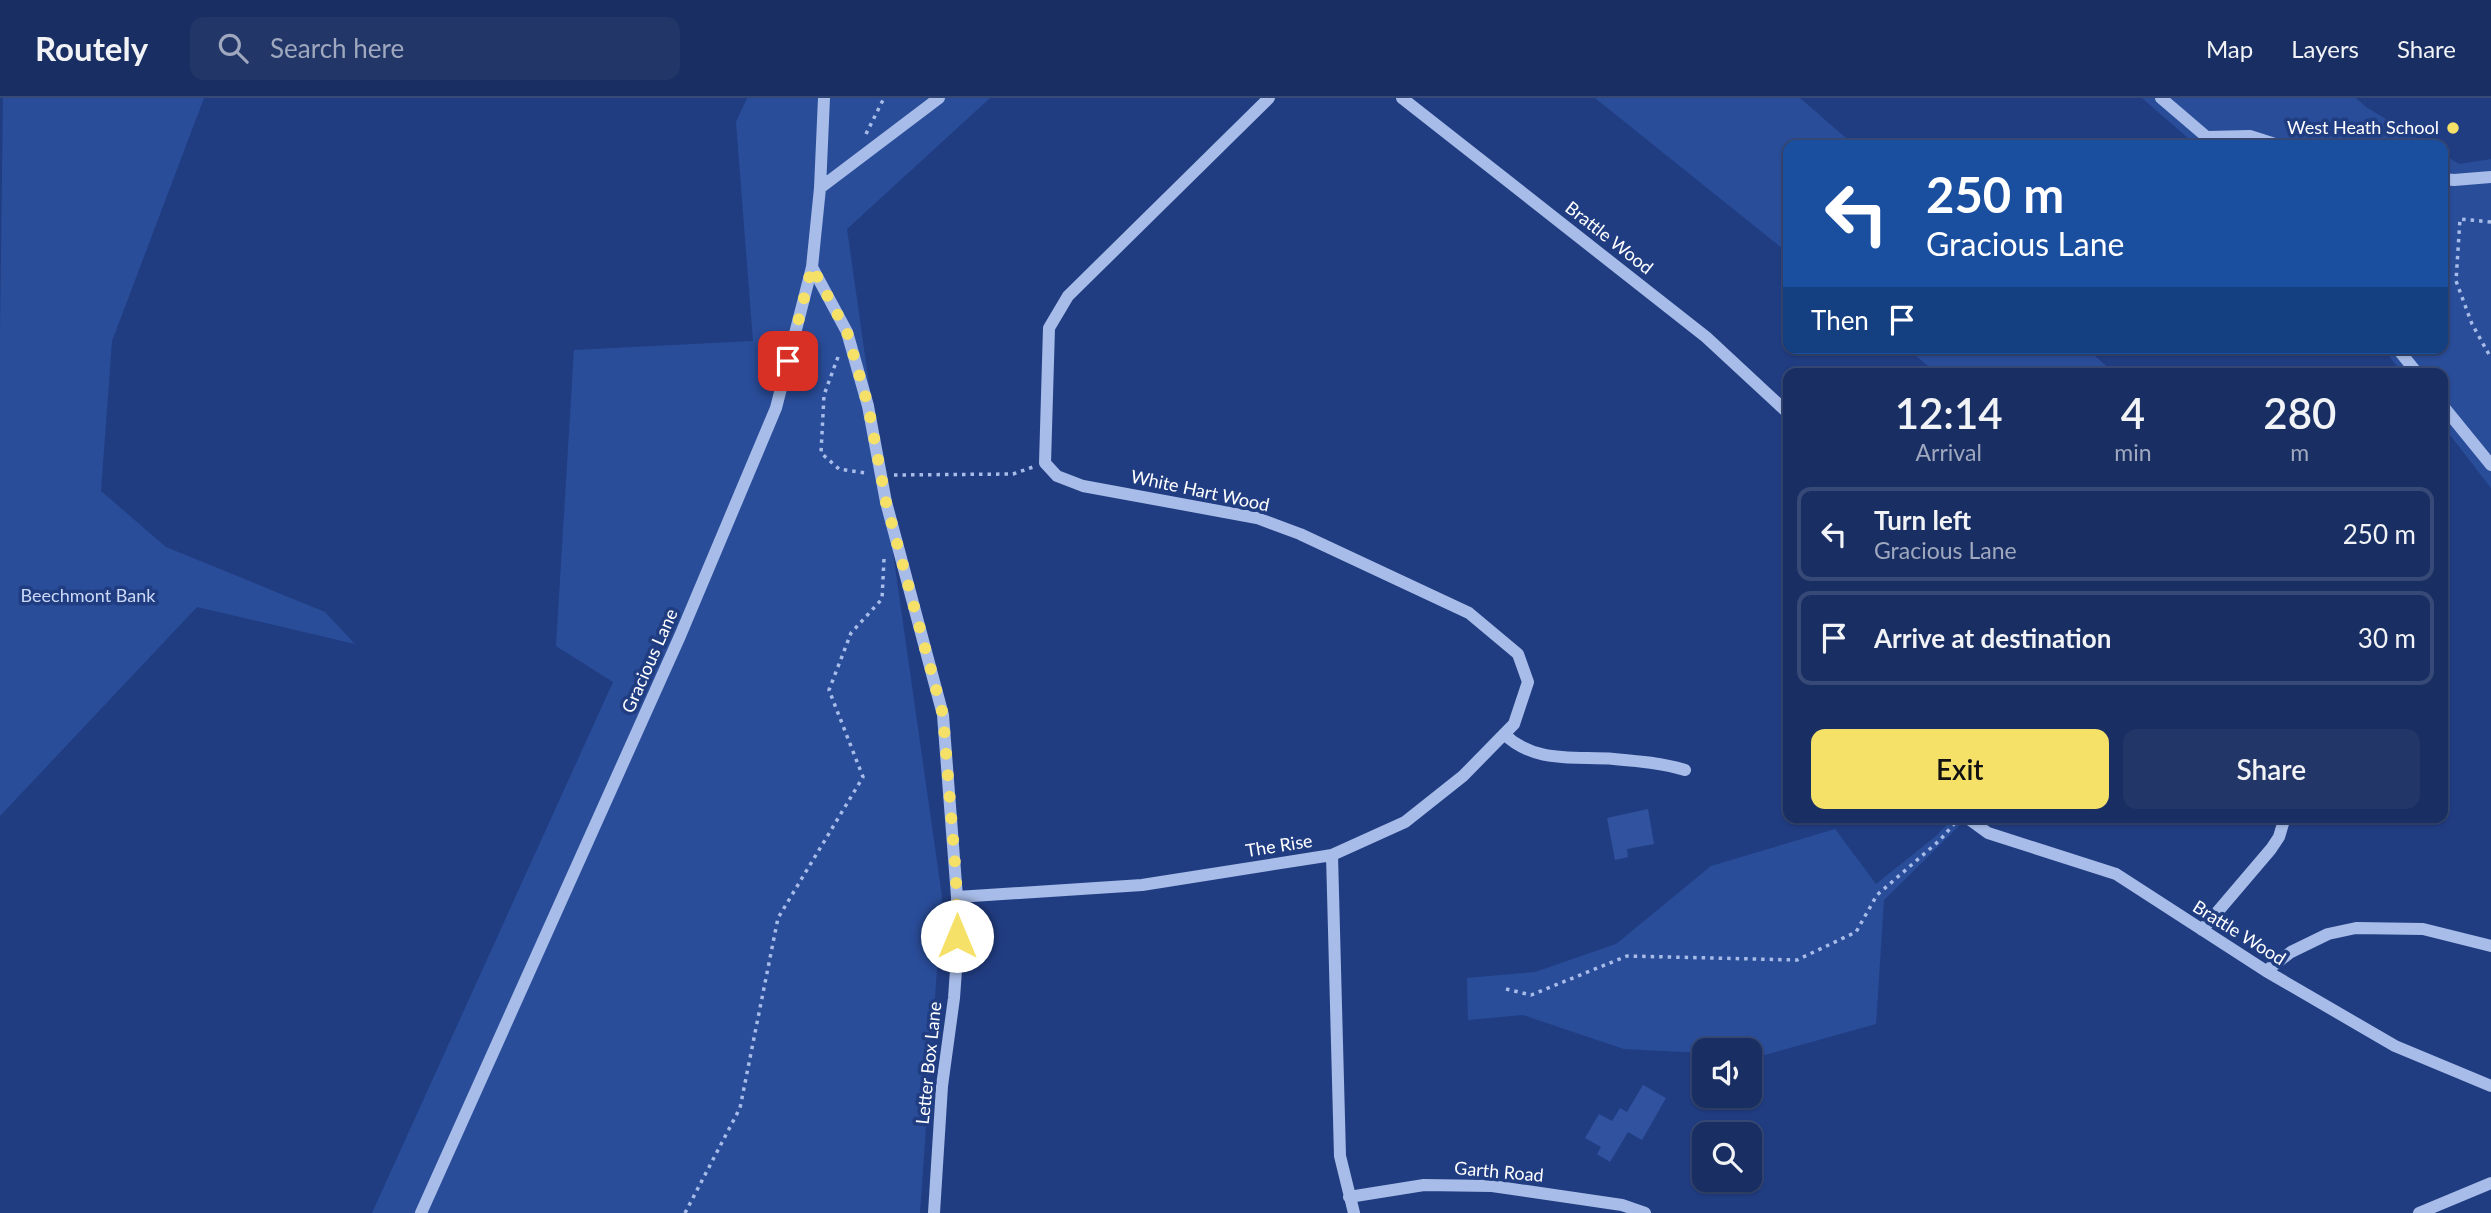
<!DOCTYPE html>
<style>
:root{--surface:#192e62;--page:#223668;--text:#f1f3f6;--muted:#9fa8be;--line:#374a77;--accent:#f5e068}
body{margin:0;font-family:Lato,sans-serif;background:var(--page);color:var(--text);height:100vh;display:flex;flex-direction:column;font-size:26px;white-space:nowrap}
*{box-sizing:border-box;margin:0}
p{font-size:23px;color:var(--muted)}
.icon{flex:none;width:38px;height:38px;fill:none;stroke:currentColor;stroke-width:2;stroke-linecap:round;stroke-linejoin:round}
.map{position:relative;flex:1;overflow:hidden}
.sheet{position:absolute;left:1783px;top:270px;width:665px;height:455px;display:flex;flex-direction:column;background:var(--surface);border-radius:14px;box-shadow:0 2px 5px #0004,0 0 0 2px var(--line)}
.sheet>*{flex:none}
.top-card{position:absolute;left:1783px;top:42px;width:665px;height:214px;border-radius:14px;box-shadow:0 2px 5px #0004,0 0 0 2px var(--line);background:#1a4fa0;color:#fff;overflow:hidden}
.fabs{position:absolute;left:1692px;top:940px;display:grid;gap:14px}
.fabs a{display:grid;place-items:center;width:70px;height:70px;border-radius:14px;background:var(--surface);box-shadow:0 2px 5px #0004,0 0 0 2px var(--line);font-size:35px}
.pin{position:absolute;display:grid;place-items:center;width:60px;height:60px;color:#fff;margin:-30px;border-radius:14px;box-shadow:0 4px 10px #0006}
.me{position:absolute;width:77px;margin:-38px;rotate:0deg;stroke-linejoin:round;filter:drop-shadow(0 0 5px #0008)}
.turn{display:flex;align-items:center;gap:24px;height:147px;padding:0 28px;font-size:32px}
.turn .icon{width:91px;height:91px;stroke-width:2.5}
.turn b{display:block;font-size:49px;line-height:60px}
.then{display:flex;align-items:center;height:66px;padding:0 28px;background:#0003;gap:14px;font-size:26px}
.eta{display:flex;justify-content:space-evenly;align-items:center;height:119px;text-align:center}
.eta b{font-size:42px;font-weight:600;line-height:49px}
.action{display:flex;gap:14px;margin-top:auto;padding:14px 28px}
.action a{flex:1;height:80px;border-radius:14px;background:var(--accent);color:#111;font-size:28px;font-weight:600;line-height:80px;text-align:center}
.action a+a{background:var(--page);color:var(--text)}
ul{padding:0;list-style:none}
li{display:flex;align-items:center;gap:21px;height:94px;margin:0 14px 10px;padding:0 14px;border:4px solid var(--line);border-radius:14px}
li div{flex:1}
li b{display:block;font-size:26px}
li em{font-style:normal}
header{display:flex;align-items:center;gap:42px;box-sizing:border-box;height:98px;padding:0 35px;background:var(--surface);border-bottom:2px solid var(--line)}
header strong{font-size:33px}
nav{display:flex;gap:38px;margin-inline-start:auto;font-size:24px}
.search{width:490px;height:63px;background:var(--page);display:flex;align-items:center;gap:18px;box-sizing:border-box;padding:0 24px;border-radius:14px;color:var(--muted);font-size:26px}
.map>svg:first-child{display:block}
.green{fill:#2a4d9a}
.building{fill:#30529f}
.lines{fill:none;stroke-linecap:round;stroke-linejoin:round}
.path{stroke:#a7bce8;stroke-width:3.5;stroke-dasharray:3.5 5;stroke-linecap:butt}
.minor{stroke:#a7bce8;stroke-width:12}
.route{stroke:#f5e068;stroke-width:12;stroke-dasharray:0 21.6}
.poi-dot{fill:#f5e068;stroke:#213d82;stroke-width:2.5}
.labels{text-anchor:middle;stroke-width:7;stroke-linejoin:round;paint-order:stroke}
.poi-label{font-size:18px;fill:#fff;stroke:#213d82;text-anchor:end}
.street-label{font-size:18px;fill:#fff;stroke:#213d82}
.park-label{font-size:18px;fill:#cbd9f6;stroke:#213d82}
</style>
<header>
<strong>Routely</strong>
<div class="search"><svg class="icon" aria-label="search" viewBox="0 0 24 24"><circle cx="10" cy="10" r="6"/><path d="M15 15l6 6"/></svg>Search here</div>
<nav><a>Map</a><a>Layers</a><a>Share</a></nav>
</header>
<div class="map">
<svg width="2491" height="1115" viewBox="0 0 2491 1115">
<rect width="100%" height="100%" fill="#213d82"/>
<path class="green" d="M3,0H204L112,243L101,393L166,449L325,514L355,546L197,509L0,718V234Z
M747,0H990L847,131L942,799L920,1115H372L613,584L556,548L574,252L753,243L736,24Z
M1595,0H1800L1854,47H1788V155Z
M2142,0H2356L2366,9L2429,47H2196Z
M2443,56L2459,66L2491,61V390L2443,328V275H2402L2383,250H2443Z
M1906,250H2086L2114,275H1937Z
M1954,719H1958L1963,724L1884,802L1876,926L1765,957H1750V952H1704V955L1624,951L1523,917L1468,922L1467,880L1535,874L1616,846L1711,768L1835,731L1876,786L1936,738Z"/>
<path class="building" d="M1648,711L1654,746L1627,751L1628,759L1615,762L1607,720Z
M1643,987L1666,1000L1642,1042L1628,1034L1610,1064L1597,1056L1601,1049L1585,1040L1599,1016L1612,1023L1620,1010L1627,1014Z"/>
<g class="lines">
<path class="path" d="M866,36L884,0
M2491,124L2460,121L2456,183L2472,226L2491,260
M838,259L824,297L821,355L839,371L866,375
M894,377L1013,376L1033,369
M1506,891L1531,897L1627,858L1797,862L1856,834L1877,797L1940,742L1954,726
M685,1115L740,1010L778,820L863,679L829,592L851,535L882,501L884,461"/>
<path class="minor" d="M1402,0L1706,239L1788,315
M2161,0L2216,47
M2208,39L2250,38L2278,47
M2443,81L2454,82L2491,79
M820,90L939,0
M812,169L847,234L868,308L886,404L943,617L957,799V858L954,900L942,988L934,1115
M2397,250L2417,275
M2443,308L2491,367
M1504,636C1535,666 1575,658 1614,661C1637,663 1662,665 1685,672
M1966,719L1988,735L2116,776L2266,873L2395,948L2491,988
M1332,757L1340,1058L1354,1115
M957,799L1142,787L1332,757L1405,724L1463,678L1514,626L1528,584L1518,556L1469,515L1300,436L1257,420L1083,388L1057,378L1045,365L1049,230L1068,198L1269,0
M2202,832L2271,751L2279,739L2285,719
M2266,873L2291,854L2328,836L2356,830L2423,831L2491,848
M1349,1099L1424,1087L1492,1088L1622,1107L1645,1115
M421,1115L680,538L776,310L812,169L820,90L824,0
M2419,1115L2491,1085"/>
</g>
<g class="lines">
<path class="route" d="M788,263L812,169L847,234L861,283L868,307L886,404L943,617L956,778L957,838"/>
</g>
<circle class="poi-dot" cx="2453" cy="30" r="7"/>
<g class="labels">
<g class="poi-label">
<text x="2439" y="36">West Heath School</text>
</g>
<g class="street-label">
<text transform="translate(1609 140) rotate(38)" y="6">Brattle Wood</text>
<text transform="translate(1200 393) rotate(12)" y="6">White Hart Wood</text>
<text transform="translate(650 563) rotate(-66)" y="6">Gracious Lane</text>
<text transform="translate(1279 748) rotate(-9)" y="6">The Rise</text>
<text transform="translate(2239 835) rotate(32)" y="6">Brattle Wood</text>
<text transform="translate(929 965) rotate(-84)" y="6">Letter Box Lane</text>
<text transform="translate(1499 1074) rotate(5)" y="6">Garth Road</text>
</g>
<g class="park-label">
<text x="88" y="504">Beechmont Bank</text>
</g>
</g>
</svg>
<div class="fabs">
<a><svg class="icon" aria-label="sound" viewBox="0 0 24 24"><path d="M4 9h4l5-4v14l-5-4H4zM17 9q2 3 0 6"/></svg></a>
<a><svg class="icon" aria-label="search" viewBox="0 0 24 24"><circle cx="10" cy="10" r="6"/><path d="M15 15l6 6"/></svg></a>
</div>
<div class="pin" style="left:788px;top:263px;background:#d93025"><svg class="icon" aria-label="arrive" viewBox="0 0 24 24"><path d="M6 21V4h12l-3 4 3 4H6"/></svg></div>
<svg class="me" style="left:957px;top:838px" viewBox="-20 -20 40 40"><circle r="19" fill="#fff"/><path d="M0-13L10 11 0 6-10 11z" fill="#f5e068"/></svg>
<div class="top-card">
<div class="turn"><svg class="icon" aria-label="left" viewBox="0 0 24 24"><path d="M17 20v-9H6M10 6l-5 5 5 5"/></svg><div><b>250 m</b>Gracious Lane</div></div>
<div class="then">Then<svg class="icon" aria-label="arrive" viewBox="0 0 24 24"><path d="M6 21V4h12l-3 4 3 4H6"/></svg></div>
</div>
<section class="sheet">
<div class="eta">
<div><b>12:14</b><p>Arrival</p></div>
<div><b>4</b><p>min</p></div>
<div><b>280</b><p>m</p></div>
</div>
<ul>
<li><svg class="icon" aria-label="left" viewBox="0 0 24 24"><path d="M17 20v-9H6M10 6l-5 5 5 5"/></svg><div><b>Turn left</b><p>Gracious Lane</p></div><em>250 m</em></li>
<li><svg class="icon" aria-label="arrive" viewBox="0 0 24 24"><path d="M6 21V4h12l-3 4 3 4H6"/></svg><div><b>Arrive at destination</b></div><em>30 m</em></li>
</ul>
<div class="action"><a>Exit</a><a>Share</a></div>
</section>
</div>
